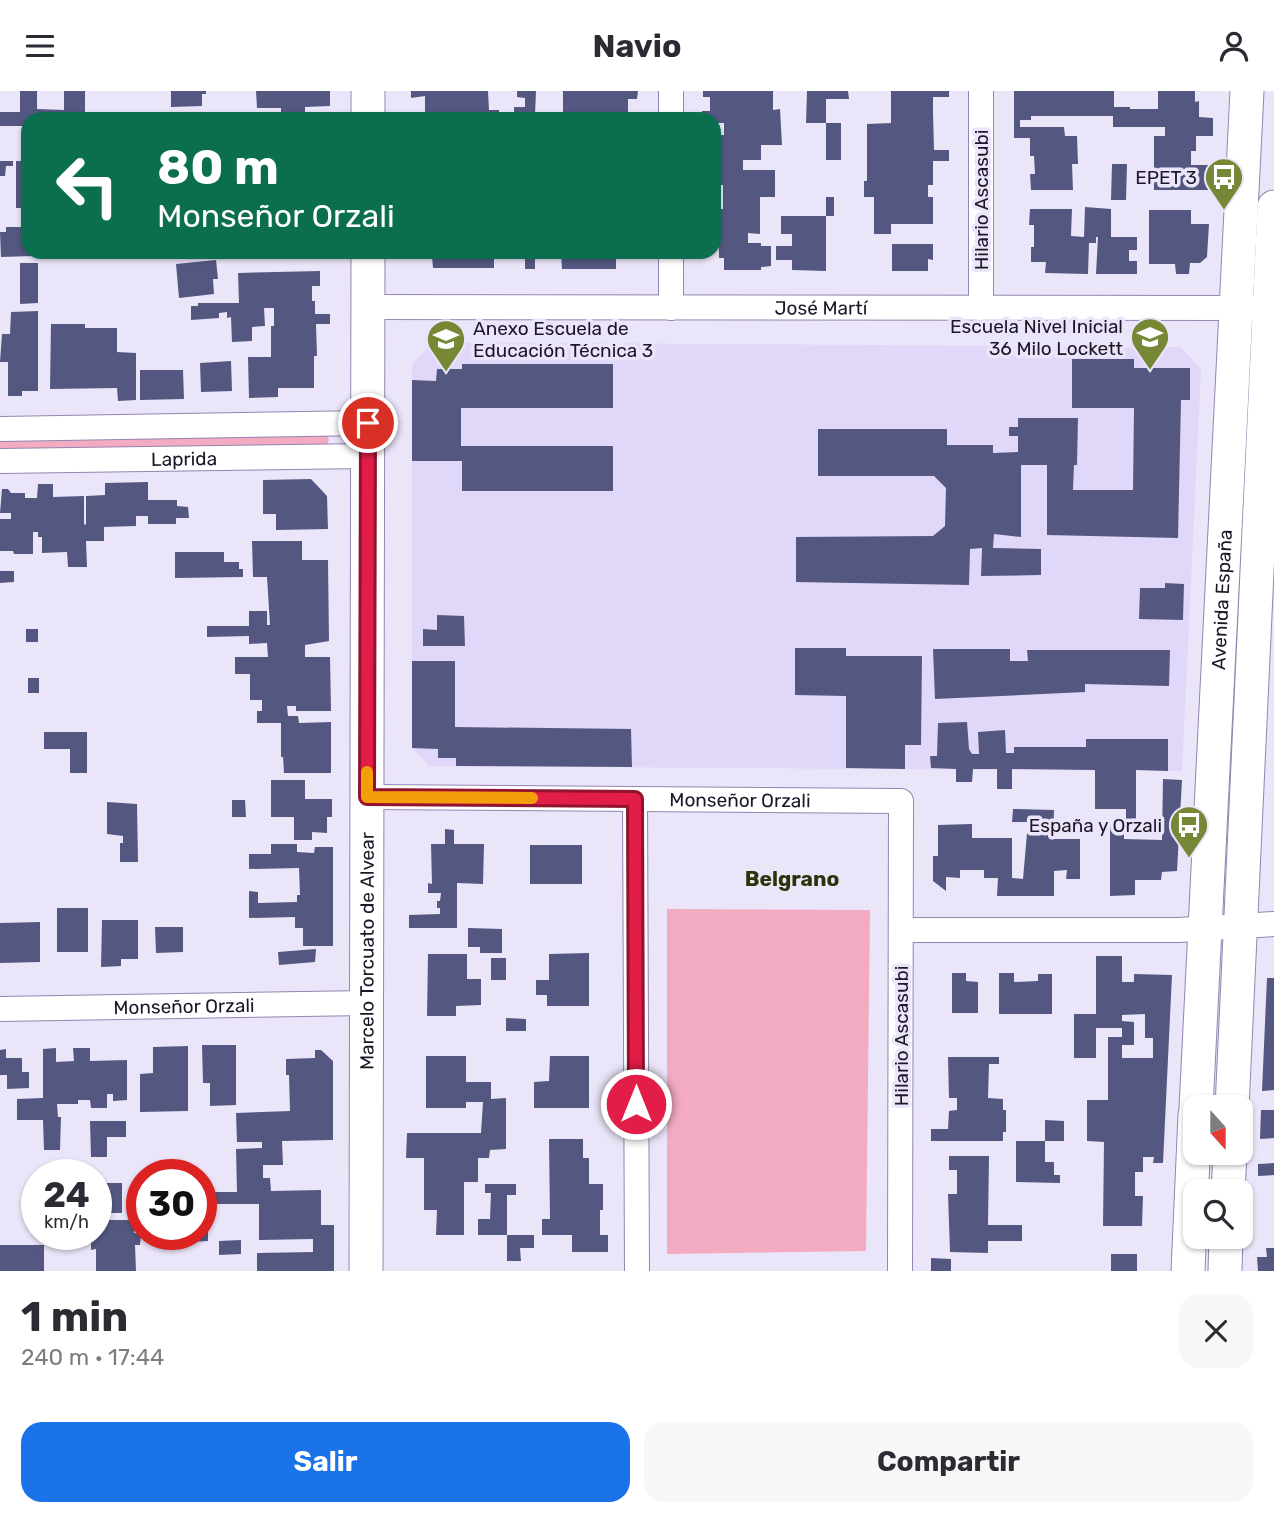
<!DOCTYPE html>
<html lang="es">
<meta charset="utf-8">
<style>
:root{--surface:#fff;--page:#f7f7f7;--text:#2b2b33;--muted:#7c7c81;--accent:#1a73e8}
body{margin:0;font-family:Rubik,sans-serif;background:var(--page);color:var(--text);height:100vh;display:flex;flex-direction:column;font-size:26px;white-space:nowrap}
*{box-sizing:border-box;margin:0}
p{font-size:23px;color:var(--muted)}
.icon{flex:none;width:38px;height:38px;fill:none;stroke:currentColor;stroke-width:2;stroke-linecap:round;stroke-linejoin:round}
.map{position:relative;height:1180px;overflow:hidden}
.sheet{display:flex;flex-direction:column;background:var(--surface);flex:1}
.sheet>*{flex:none}
.hud{position:absolute;left:21px;top:21px;width:700px;height:147px;border-radius:21px;box-shadow:0 2px 5px #0004;background:#0b6e4f;color:#fff;overflow:hidden}
.needle{width:46px;rotate:159deg}
.fabs{position:absolute;left:1183px;top:1004px;display:grid;gap:14px}
.fabs a{display:grid;place-items:center;width:70px;height:70px;border-radius:14px;background:var(--surface);box-shadow:0 2px 5px #0004;font-size:35px}
.speed{position:absolute;left:21px;top:1068px;display:flex;gap:14px;font-size:35px;font-weight:700;text-align:center}
.speed>*{display:grid;place-content:center;width:91px;height:91px;border-radius:50%;background:var(--surface);box-shadow:0 2px 5px #0004;line-height:1}
.speed small{font-size:18px;font-weight:400}
.speed .limit{border:10px solid #d22;background:#fff;color:#111}
.pin{position:absolute;display:grid;place-items:center;width:60px;height:60px;color:#fff;margin:-30px;border:4px solid #fff;border-radius:50%;box-shadow:0 2px 7px #0007}
.me{position:absolute;width:77px;margin:-38px;rotate:0deg;stroke-linejoin:round;filter:drop-shadow(0 0 5px #0008)}
.turn{display:flex;align-items:center;gap:24px;height:147px;padding:0 21px;font-size:32px}
.turn .icon{width:91px;height:91px;stroke-width:2.5}
.turn b{display:block;font-size:49px;line-height:60px}
.round{display:grid;place-items:center;flex:none;width:74px;height:74px;border-radius:21px;background:var(--page)}
.head{display:flex;align-items:center;justify-content:space-between;height:119px;padding:0 21px}
h1{font-size:42px;font-weight:700;line-height:52px}
.primary-button{display:flex;gap:14px;margin-top:auto;padding:14px 21px}
.primary-button a{flex:1;height:80px;border-radius:21px;background:var(--accent);color:#fff;font-size:28px;font-weight:700;line-height:80px;text-align:center}
.primary-button a+a{background:var(--page);color:var(--text)}
header{display:flex;justify-content:space-between;align-items:center;height:91px;padding:0 21px;background:var(--surface);font-size:32px;font-weight:700}
.map>svg:first-child{display:block}
.built{fill:#e1d7f8}
.green{fill:#f3abc1}
.building{fill:#545881;fill-rule:evenodd}
.lines{fill:none;stroke-linecap:round;stroke-linejoin:round}
.street-casing{stroke:#9385b1;stroke-width:26}
.secondary-casing{stroke:#9385b1;stroke-width:35}
.street{stroke:#fff;stroke-width:24}
.secondary{stroke:#fff;stroke-width:33}
.route-casing{stroke:#92132f;stroke-width:18}
.route{stroke:#e11d48;stroke-width:12}
.slow{stroke:#f59e0b;stroke-width:12}
.labels{text-anchor:middle;stroke-width:7;stroke-linejoin:round;paint-order:stroke}
.poi-label{font-size:19px;fill:#1c1627;stroke:#ebe5f9;text-anchor:end}
.street-label{font-size:19px;fill:#1c1627;stroke:#ebe5f9}
.neighbourhood-label{font-size:21px;font-weight:bold;fill:#2b330b;stroke:#ebe5f9}
</style>
<header><svg class="icon" aria-label="menu" viewBox="0 0 24 24"><path d="M4 6h16M4 12h16M4 18h16"/></svg>Navio<svg class="icon" aria-label="person" viewBox="0 0 24 24"><circle cx="12" cy="8" r="4"/><path d="M4 21q1-7 8-7t8 7"/></svg></header>
<div class="map">
<svg width="1274" height="1180" viewBox="0 0 1274 1180">
<rect width="100%" height="100%" fill="#ebe5f9"/>
<path class="built" d="M433,251L1181,256L1201,278L1182,680L429,675L412,657V273Z"/>
<path class="green" d="M327,344L329,349L327,354L0,359V349Z
M667,818L870,819L866,1160L667,1163Z"/>
<path class="building" d="M20,0H37V18L64,19V0H85V28H28V35H0V21H20Z
M171,0H206V3H202V15L171,16Z
M256,0H330V15L305,16V28H281V17H257Z
M411,0H488L489,19H499V22L514,21V16H525V7L517,6V0H536L535,24H525V28H419L425,22V5L411,7Z
M563,0H638L637,8H628V28H563Z
M703,0H773V19L780,18L782,54H761V69H743V79H775V106H760V143L748,142V152H761V155H771V175L761,176V179H724V167H719L718,118H723V94H718L719,44H724V32H714V28H703L702,20H710V6H703Z
M807,0H848L849,8H826V32H806Z
M891,0H949V6H933V21L934,59H949V70H933V94H928V106H933V133H891V143H874V106H864V90H867V33L891,32Z
M1014,0H1114V16H1130V18H1158V0H1195V11L1199,10V26L1213,27V45H1196V60H1191V74H1211L1210,99H1154V45H1165V36H1113V25H1031V29H1020V36H1064L1065,45H1077L1078,73H1072L1073,99H1031L1030,83H1035L1034,65H1030V47H1014Z
M826,32H841V69H826Z
M0,70H13V75H6L5,85H0Z
M16,70H28V117H16Z
M1112,73H1127L1126,109H1111Z
M826,106H834V125H826Z
M1085,116L1111,118V146H1137V159H1129V170H1137V183H1096L1098,146H1096V152H1089L1088,183L1045,182L1046,171H1031V156H1034V134H1029L1030,118H1072L1071,145L1084,146Z
M1149,119H1191V133H1209L1207,166L1200,172H1190L1189,183H1176L1175,173H1149Z
M781,125H826V180L792,179V169H776V155H792V143H781Z
M6,136H28V161H33V165L1,166L0,141H6Z
M892,153H933V169L928,168V180H892Z
M428,161H494V177H433L432,165H428Z
M525,161H535V178H525Z
M561,161H620V166H616V178H562Z
M216,169L218,188H213L214,203L179,207L176,173Z
M20,172H38V212L20,213Z
M320,180V195H312V210H315V223H330V233H316L317,265H314V297H278V306L249,307L248,266H271V235H274V217H264L265,235L252,236V250L232,251L231,226L227,227V221L219,222V227L191,229V215H198V212H239L238,182Z
M38,220V300H22V305H8V271H0L2,243H10L11,221Z
M51,233H85V237H117V261L136,262V309L118,310L117,297L50,298Z
M1072,268H1134V277H1190V309H1181L1178,447L1047,444V374H1021V446L994,443L993,457L1041,458V484L981,485L982,457L970,458L969,494L796,491V446L933,445L945,435L946,397L934,385H818V338H947V354H993V362L1018,361V345H1009V336H1018V327H1078L1077,374H1074L1073,399H1133L1134,317H1072Z
M231,270L232,300L201,301L200,272Z
M462,273H613V317H461V355H613V400H462V370H412V289L436,290L437,278H462Z
M140,279H183L184,308L140,309Z
M311,388L327,405L328,438L276,439V423H263V389Z
M148,391V409H177V415L188,416L189,427H176V433H148V425H136V435L104,436V450H86L87,476H68L67,461L42,462V446H38V441H33V463H14L13,460H0V428H11V422H0L2,398H8L11,402H25V407H37L38,393H53V406L84,405V433L86,434V405L105,404V392Z
M252,450H302V469H328L329,550L305,554V566H330L331,620H296V615H287L288,625H298L299,632L331,631V682H284L283,666H281V632H257V620H262V609H250V583H235V566H268L267,552L249,553V545L207,546V535H249V520H267V534H270L267,486H253Z
M175,461H224V471H239V478H243V486L175,487Z
M0,480H14V491L0,492Z
M1165,492L1184,493L1183,529L1139,528L1140,497H1165Z
M437,524L464,525L465,555H423V538L437,539Z
M26,538H38V551H26Z
M795,557H846V565H922L921,654H905V678L846,677V605L795,604Z
M933,558H1010V570H1028L1027,559H1170L1169,595L1085,593V601L935,608Z
M412,570H455V636L631,638L632,676L456,675V667H438V658L412,657Z
M28,587H39V602H28Z
M967,631L969,658L972,663H979L978,641L1005,639L1006,662H1014V656H1086V648H1168V680L1136,679V739H1126V718H1095V679L1012,678V698H997V678H973L972,691H956V678L931,677L930,665H937L938,632Z
M44,641H87V682H70V658H44Z
M1163,688L1182,689L1177,780L1162,781L1161,789H1135V804L1110,805V734H1124V748L1162,749Z
M271,689H305V708H332V726H327V742L312,741V749H294V726H271Z
M232,709H245L246,726H232Z
M107,711L137,713L138,771H120V752H123V745L107,743Z
M1013,718L1054,719L1053,748H1080V788H1066L1067,779L1054,780V805H997L998,787H984V779H960V787L946,786V800L933,790V765H938V734L972,733V747H1012V787L1023,788L1028,731H1012Z
M445,738L454,739V753H484L483,793L457,792V837H409V824L440,823V817H437V810H440L441,802H428V792L432,793L431,753H445Z
M271,753H297V761L314,762L315,756H333V855H303V837H295V826L249,827V800L258,801V812L297,811V804H300L299,777L249,778V763H271Z
M530,754H582V793H530Z
M57,817H88V861H57Z
M102,829H138V868H121V875L101,876Z
M40,831V871L0,872V832Z
M155,836H183V861L156,862Z
M468,837L502,838V862H480V856H468Z
M316,858L315,871L279,874L278,861Z
M589,862V915H547V904H536V889H549V863Z
M428,863H467V888H481V914L456,915V925H427Z
M1096,865H1122V891H1134V883L1172,884L1163,1072H1153L1154,1066H1143V1081H1135V1105H1143L1142,1135H1103L1104,1051L1087,1050V1009H1108V946H1122V937H1096V967H1074V923H1096ZM1145,923V947H1153V967H1122V954H1134V931L1122,930V924Z
M491,867H506V889H491Z
M952,882H966V890L978,891V922H952Z
M999,882H1014V891L1038,890V883H1052V923H999Z
M1267,887H1274V999L1262,1000Z
M506,927L526,928V940H506Z
M202,954H236V1014L210,1015V992H203Z
M188,955V1020L140,1021V983L153,982V956Z
M56,957V971L74,970L73,957H90V970L127,969V1009L113,1010V1003H107V1017H91L90,1009H78V1013H57L58,1026H61L60,1059H44L43,1029H17V1008L43,1007V958Z
M6,958V967H22V981H29V997L7,998V984H0V959Z
M315,959H321L333,970V1049L282,1050L283,1074H263V1087H270L271,1100L321,1099V1134H334V1180H257V1162L313,1161V1148L259,1149V1113H216L215,1101H237L236,1058L262,1057V1051H237L236,1022L290,1020L289,984H286V968L315,967Z
M426,965H466V991H491V1008L506,1007V1058L490,1059L489,1067H478V1091H464V1144H436L437,1119H424V1067H406L407,1042H481L483,1011H466V1017H426Z
M550,965H589V1017H534V991L549,990Z
M948,966H999V973H989L988,1007L1003,1008V1019H1006V1041H1003V1050H931V1038H948L949,1020L957,1019V1007H949Z
M1261,1019H1274V1047L1260,1048Z
M1045,1029L1064,1030V1050H1045Z
M90,1030H126V1046H107V1066H91Z
M549,1048H583V1067H589V1093H603V1119H600V1144H608V1161H572V1144H542V1128H550Z
M1016,1050H1045V1071H1054V1084H1060V1092L1016,1091Z
M949,1065H989L988,1134H1022V1150H988V1162L950,1161L948,1103H957V1079H949Z
M1274,1072V1084L1258,1085V1073Z
M96,1092H122V1122H96Z
M485,1093H516V1104H507V1144H478V1128H490L491,1102H485Z
M96,1129H134V1142L141,1143L140,1154H135L136,1180H96V1158L91,1159V1143H96Z
M201,1133H208V1150L170,1152V1143H201Z
M507,1144H534V1157H520L521,1170H507Z
M241,1149V1163L219,1164V1150Z
M0,1154H44V1180H0Z
M1266,1157H1274V1180H1258L1257,1166H1267Z
M1111,1163H1137V1180H1111Z
M931,1167L951,1168V1180H931Z"/>
<g class="lines">
<g class="street-casing">
<g id="street">
<path d="M671,28V0"/>
<path id="s1" d="M368,216L1252,217"/>
<path d="M671,217V161"/>
<path d="M981,217V0"/>
<path d="M0,338L368,332"/>
<path id="s2" d="M0,370L368,365"/>
<path id="s3" d="M367,706L901,710L900,1180"/>
<path d="M635,708L637,1180"/>
<path d="M901,839H1179L1274,833"/>
<path id="s4" d="M0,918L367,912"/>
</g>
</g>
<g class="secondary-casing">
<g id="secondary">
<path d="M368,28V0"/>
<path id="s5" d="M1196,1017L1247,0"/>
<path d="M1232,1017L1274,116"/>
<path d="M1228,1101L1230,1062"/>
<path id="s6" d="M366,1180L368,161"/>
<path d="M1188,1180L1195,1024"/>
<path d="M1225,1180L1226,1146"/>
</g>
</g>
<use href="#street" class="street"/>
<use href="#secondary" class="secondary"/>
</g>
<g class="lines">
<g class="route-casing">
<path id="route" d="M368,332L367,706L635,708L636,1013"/>
</g>
<use href="#route" class="route"/>
<path class="slow" d="M367,681V706L532,707"/>
</g>
<defs>
<g id="bus-pin" transform="scale(2.0125)"><path d="M0 17L-7.5 6A9.5 9.5 0 1 1 7.5 6Z" fill="#768736" stroke="#ebe5f9"/><path d="M-5-6H5V4H4V6H2V4H-2V6H-4V4H-5ZM-3.5-4V0h7V-4ZM-3.5 1.2v1.5H-2V1.2ZM2 1.2v1.5H3.5V1.2Z" fill="#fff"/></g>
<g id="school-pin" transform="scale(2.0125)"><path d="M0 17L-7.5 6A9.5 9.5 0 1 1 7.5 6Z" fill="#768736" stroke="#ebe5f9"/><path d="M0-5L7-2L0 1L-7-2ZM-4 1L0 2.5L4 1V4Q0 6-4 4Z" fill="#fff"/></g>
</defs>
<g fill-rule="evenodd">
<use href="#bus-pin" x="1224" y="86"/>
<use href="#school-pin" x="1150" y="246"/>
<use href="#school-pin" x="446" y="248"/>
<use href="#bus-pin" x="1189" y="734"/>
</g>
<g class="labels">
<g class="poi-label">
<text x="1197" y="93">EPET 3</text>
<text x="1123" y="242">Escuela Nivel Inicial<tspan x="1123" dy="22">36 Milo Lockett</tspan></text>
<text x="473" y="244" text-anchor="start">Anexo Escuela de<tspan x="473" dy="22">Educación Técnica 3</tspan></text>
<text x="1162" y="741">España y Orzali</text>
</g>
<g class="street-label">
<text transform="translate(981 109) rotate(-90)" y="7">Hilario Ascasubi</text>
<text dy="7" stroke="none"><textPath href="#s1" startOffset="453">José Martí</textPath></text>
<text dy="7" stroke="none"><textPath href="#s2" startOffset="184">Laprida</textPath></text>
<text dy="7" stroke="none"><textPath href="#s5" startOffset="509">Avenida España</textPath></text>
<text dy="7" stroke="none"><textPath href="#s3" startOffset="373">Monseñor Orzali</textPath></text>
<text dy="7" stroke="none"><textPath href="#s6" startOffset="320">Marcelo Torcuato de Alvear</textPath></text>
<text dy="7" stroke="none"><textPath href="#s4" startOffset="184">Monseñor Orzali</textPath></text>
<text transform="translate(901 945) rotate(-90)" y="7">Hilario Ascasubi</text>
</g>
<g class="neighbourhood-label">
<text x="792" y="795">Belgrano</text>
</g>
</g>
</svg>
<div class="fabs">
<a><svg class="needle" viewBox="-14 -14 28 28"><path d="M0-13l5 13h-10z" fill="#e53935"/><path d="M0 13l5-13h-10z" fill="#7c7c81"/></svg></a>
<a><svg class="icon" aria-label="search" viewBox="0 0 24 24"><circle cx="10" cy="10" r="6"/><path d="M15 15l6 6"/></svg></a>
</div>
<div class="speed"><div>24<small>km/h</small></div><div class="limit">30</div></div>
<div class="pin" style="left:368px;top:332px;background:#d93025"><svg class="icon" aria-label="arrive" viewBox="0 0 24 24"><path d="M6 21V4h12l-3 4 3 4H6"/></svg></div>
<svg class="me" style="left:636px;top:1013px" viewBox="-20 -20 40 40"><circle r="17" fill="#e11d48" stroke="#fff" stroke-width="3"/><path d="M0-11L8 9 0 5-8 9z" fill="#fff"/></svg>
<div class="hud">
<div class="turn"><svg class="icon" aria-label="left" viewBox="0 0 24 24"><path d="M17 20v-9H6M10 6l-5 5 5 5"/></svg><div><b>80 m</b>Monseñor Orzali</div></div>
</div>
</div>
<section class="sheet">
<div class="head"><div><h1>1 min</h1><p>240 m · 17:44</p></div><a class="round"><svg class="icon" aria-label="close" viewBox="0 0 24 24"><path d="M6 6l12 12M18 6L6 18"/></svg></a></div>
<div class="primary-button"><a>Salir</a><a>Compartir</a></div>
</section>
